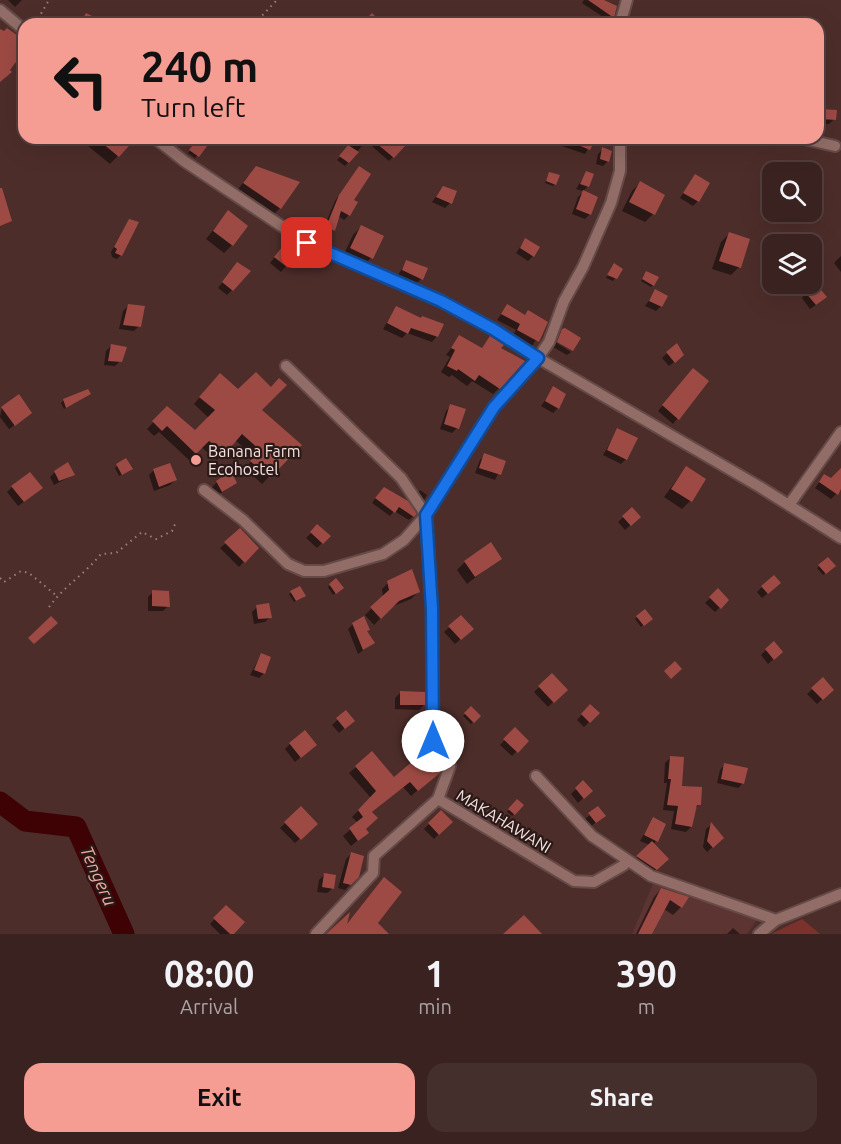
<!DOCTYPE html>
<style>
:root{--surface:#3a2220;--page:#452f2d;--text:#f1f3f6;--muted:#aba4a5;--line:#543f3e;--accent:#f59c93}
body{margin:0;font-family:Ubuntu,sans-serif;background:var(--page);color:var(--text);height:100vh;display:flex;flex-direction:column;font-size:22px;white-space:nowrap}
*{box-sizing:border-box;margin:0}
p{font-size:20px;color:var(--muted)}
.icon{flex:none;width:33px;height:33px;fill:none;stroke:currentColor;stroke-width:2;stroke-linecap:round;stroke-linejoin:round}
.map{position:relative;height:934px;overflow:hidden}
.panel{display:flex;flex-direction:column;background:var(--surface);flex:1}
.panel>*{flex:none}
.banner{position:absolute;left:18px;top:18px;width:806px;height:126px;border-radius:18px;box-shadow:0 6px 24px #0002,0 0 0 2px var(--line);background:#f59c93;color:#111;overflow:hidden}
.tools{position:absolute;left:762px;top:162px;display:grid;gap:12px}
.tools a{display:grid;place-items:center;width:60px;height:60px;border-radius:12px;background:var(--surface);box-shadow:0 6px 24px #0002,0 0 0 2px var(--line);font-size:30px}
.pin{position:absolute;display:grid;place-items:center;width:51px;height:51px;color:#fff;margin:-26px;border-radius:12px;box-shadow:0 3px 9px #0006}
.me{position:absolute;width:66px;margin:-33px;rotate:0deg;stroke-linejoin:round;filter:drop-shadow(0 0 4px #0008)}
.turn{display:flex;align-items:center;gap:21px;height:126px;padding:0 24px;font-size:27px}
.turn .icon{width:78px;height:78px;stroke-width:2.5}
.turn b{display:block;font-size:42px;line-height:51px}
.eta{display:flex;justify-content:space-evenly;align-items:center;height:102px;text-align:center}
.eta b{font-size:36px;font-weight:700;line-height:42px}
.cta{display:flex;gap:12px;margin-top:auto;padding:12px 24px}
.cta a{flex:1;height:69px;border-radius:18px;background:var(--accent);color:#111;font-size:24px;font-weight:700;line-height:69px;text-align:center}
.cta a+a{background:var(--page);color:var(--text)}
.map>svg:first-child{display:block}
.built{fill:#5c3431}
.green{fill:#7b322d}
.shadow{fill:#0007}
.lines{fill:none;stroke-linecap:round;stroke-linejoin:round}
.river{stroke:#3e0204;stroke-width:21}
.building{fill:#9e4a44}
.minor-casing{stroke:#654a47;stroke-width:14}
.path{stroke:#9c817e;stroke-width:2;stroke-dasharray:1.5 4.5;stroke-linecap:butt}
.minor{stroke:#926d68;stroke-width:10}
.route-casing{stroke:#114b97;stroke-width:15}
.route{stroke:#1a73e8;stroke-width:10}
.poi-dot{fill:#f59c93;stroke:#291a18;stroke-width:2}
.labels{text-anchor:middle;stroke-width:4.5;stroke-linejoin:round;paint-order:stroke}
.poi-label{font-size:16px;fill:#f8e2df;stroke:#291a18;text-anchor:start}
.street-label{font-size:16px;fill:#f8e2df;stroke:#291a18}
.water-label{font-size:18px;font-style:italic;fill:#f2aaa2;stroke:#291a18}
</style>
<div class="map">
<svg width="841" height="934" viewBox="0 0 841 934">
<rect width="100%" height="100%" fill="#4d2d2a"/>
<path class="built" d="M653,884L758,918L747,934H632Z"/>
<path class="green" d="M802,919L820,934H772L773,933Z"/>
<path class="shadow" d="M8,0H22L15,7Z
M584,0H600L613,17L609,21L582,3Z
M822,110L834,119L829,124H818V114Z
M96,138H129L132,141L110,164L88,146Z
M354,138H395L404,145L389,161L366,141L345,166L337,160L347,151Z
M559,138H594L585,154L556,144Z
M639,138H652L639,140Z
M194,146L203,149L195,158L188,153Z
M603,149L608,161L603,166L596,164L598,154Z
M359,167L349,215L344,220L338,216L329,235L322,232L335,201Z
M586,173L588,186L583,191L576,189Z
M549,174L555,184L553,186L545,183Z
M695,175L698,201L693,206L680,198Z
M248,176L280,208L272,216L236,192Z
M640,183L653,214L645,222L622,211L632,191Z
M443,187L450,203L445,208L432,202Z
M583,192L590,214L585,219L572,214L578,197Z
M228,212L232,245L224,253L206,239Z
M130,220L121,255L117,259L112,257L111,252Z
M361,227L371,258L363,266L343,256L353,235Z
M729,234L739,267L731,275L712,269L721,242Z
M525,240L533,256L528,261L516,253Z
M282,248L298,252L281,272L270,263Z
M841,256V272L834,263Z
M407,261L421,279L416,284L398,275Z
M612,267L621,270L613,281L606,278Z
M233,269L232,290L227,295L218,288Z
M644,275L653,285L651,287L641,281Z
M656,291L661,306L656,311L645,306Z
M806,293L820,302L810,309L802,298Z
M128,306L139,326L134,331L119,329L123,311Z
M507,306L524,316L547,322L532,346L513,335L516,330L497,320Z
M396,308L437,336L432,342L407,333L402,338L383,329Z
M460,337L481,349L490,338L498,349L499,388L493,394L472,381L467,386L452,375L449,377L441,372L450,357L446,355Z
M555,342L571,352L567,355L553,347Z
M111,346L120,361L115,366L104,365L106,351Z
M667,353L677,360L669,366L662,358Z
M689,375L707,382L673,424L658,411Z
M213,382L238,391L300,445L262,484L245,468L255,457L235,440L217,460L201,447L189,460L159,432L154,436L147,429L167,408L195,432L209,418L194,404Z
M554,388L558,408L553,413L541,406Z
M87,391V396L64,409L61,403L63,401Z
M451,406L457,428L452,433L440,429L446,411Z
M2,408L25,418L9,429L0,417Z
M618,430L626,459L621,464L603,455Z
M485,455L504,462L495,480L475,473L480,460Z
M125,460L129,471L119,476L115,468Z
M686,467L690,501L682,509L664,497Z
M841,469V489L831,499L815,488L824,476L831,480Z
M154,470L175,480L170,485L154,491L149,475Z
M55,472L73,475L54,485L50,477Z
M217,482L235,483L217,496L212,487Z
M12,487L36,493L18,506L7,492Z
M420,490L427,495L423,502L417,494Z
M379,493L415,514L409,520L394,511L390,516L372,503Z
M632,509L639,517L625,530L618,522Z
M318,526L329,536L317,548L306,538Z
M241,531L257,548L239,567L220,548Z
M500,558L467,584L457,570L465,562Z
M828,559L834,566L823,575L817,568Z
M336,580L342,588L333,595L328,587Z
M388,583L418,592L411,599L391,607L374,625L365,615L383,597L382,589Z
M762,587L774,588L762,598L757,592Z
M300,588L302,598L294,602L289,594Z
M718,591L727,600L715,612L705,603Z
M153,592L168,606L163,611H148V597Z
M257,607L270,617L265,622L254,624L252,612Z
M645,611L651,619L641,627L635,619Z
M461,617L472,629L455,644L444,632Z
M353,624L373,643L358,654L348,629Z
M766,650L776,657L768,664L761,655Z
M261,655L264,673L259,678L250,675Z
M552,675L565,690L548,707L534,692Z
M823,679L832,690L817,704L807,694Z
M400,693L424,705L419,710L395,709V698Z
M590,706L598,713L584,727L577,720Z
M471,708L479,716L471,724L463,716Z
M346,712L348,725L339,733L332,725Z
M515,729L527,741L512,756L500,745Z
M290,744L310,749L295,762L285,749Z
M372,754L393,779H431L411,796L403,787L371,813L364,829L367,833L351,846L343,836L358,823L352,817L371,798L349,773Z
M670,758L680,787L699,804L695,809L691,827L686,832L671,829L674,811L663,810L667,783H664L665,763Z
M725,764L743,783L738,788L717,783L720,770Z
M583,782L591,791L578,803L571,794Z
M517,801L522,805L512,816L507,812Z
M301,808L316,824L295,843L280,828Z
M598,808L599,820L590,827L584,820Z
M441,812L451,822L434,839L424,829Z
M653,819L664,825L654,844L667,859L651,874L632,862L650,845L640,841Z
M711,825L717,843L707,852L703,847L706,829Z
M351,854L357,877L345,890L338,888L346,859Z
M324,875L333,888L327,893L317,892L319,880Z
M661,889L681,907L673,915L664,909L651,934H636L654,897Z
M226,907L232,934H220L210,924Z
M733,928L740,934H727Z"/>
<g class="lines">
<path class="river" d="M0,802L25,821L76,827L124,934"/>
</g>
<path class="building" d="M588,0H604L617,6L614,18Z
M86,13L96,18L93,24H80Z
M372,13L383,24H361Z
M7,28L24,40V51L10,70L12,72L0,82V29L4,31Z
M821,109L837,110L836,120L820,119Z
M96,138H136L119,157Z
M198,138H213L199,157L189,150Z
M370,138H397L406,145L394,158Z
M561,138H596L590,150Z
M348,145L359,152L349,163L339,156Z
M602,147L612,151L609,162L600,159Z
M256,166L300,182L281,209L243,183Z
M359,166L371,174L354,200L358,202L350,216L341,211L335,231L326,227L339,195Z
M586,171L594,174L589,187L580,184Z
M549,172L560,175L556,185L546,181Z
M695,174L710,183L699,202L683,193Z
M640,181L665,195L655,215L629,202Z
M443,186L457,191L452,204L436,197Z
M0,188H2L12,221L0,226Z
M583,190L598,197L591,215L576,209Z
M228,210L248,226L233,246L213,231Z
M129,219L139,222L122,256L115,253L117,249L114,247Z
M361,225L384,236L373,259L350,248Z
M729,232L750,239L741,268L719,261Z
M525,238L540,247L534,257L520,248Z
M287,241L300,252L288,268L274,257Z
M406,260L428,268L423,280L402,270Z
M237,262L251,271L233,291L222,282Z
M614,263L623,269L617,279L607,275Z
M646,271L659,277L654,286L642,279Z
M816,284L827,297L816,305L805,292Z
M655,289L668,296L662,307L649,301Z
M128,304L145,306L141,327L123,325Z
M507,304L525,315L528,310L548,322L539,342L517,330L520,324L501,314Z
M396,306L421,318L422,316L444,324L438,337L411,328L408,334L387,323Z
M565,328L581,338L573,351L557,342L562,329Z
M459,335L482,348L490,336L504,345L501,348L525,361L500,389L479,375L475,381L458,369L457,371L447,366L455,350L451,348Z
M677,343L684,355L675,363L666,352Z
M111,344L127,347L122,362L108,361Z
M693,368L709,381L679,420L662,405Z
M256,372L271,387L279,378L287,385L262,410L302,445L270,478L250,461L260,450L242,434L225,454L209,441L196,454L167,426L162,431L152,421L167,406L195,430L215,410L199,397L220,373L238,389Z
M553,386L566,394L559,409L545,401Z
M88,389L91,394L66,408L63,399Z
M19,394L32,413L15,426L1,407Z
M450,404L466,409L459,429L444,424Z
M617,428L638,438L627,460L607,450Z
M484,453L506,461L501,475L479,468Z
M126,458L133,469L122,475L116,464Z
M68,462L75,475L59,481L54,471Z
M170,463L177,480L159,487L153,469Z
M686,466L706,479L692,502L671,489Z
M841,468V489L838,495L819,482L824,474L831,478Z
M30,472L43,488L24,502L11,486Z
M228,473H232L237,483L222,492L216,481Z
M384,487L408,501L417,514L414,517L399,507L395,513L375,498Z
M632,507L641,517L631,526L622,516Z
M317,524L331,536L323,544L310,532Z
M240,528L259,548L245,563L224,542Z
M491,542L502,559L475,577L464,561Z
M828,557L836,566L826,574L818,565Z
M412,569L420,592L399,601L381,619L370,607L389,590L387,581Z
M774,575L781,583L768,594L761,586Z
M336,578L344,588L336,594L329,584Z
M300,586L306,596L296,601L290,591Z
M718,588L729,600L721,609L709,597Z
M152,590L169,591L170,607L152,606Z
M269,603L272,618L258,619L256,605Z
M645,609L653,619L644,626L636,616Z
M461,615L474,629L461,640L448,626Z
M51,616L58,623L34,644L28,638Z
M364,616L370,630L367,631L375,643L363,650L352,623Z
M774,641L783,652L774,660L765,649Z
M261,653L271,657L265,674L254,670Z
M675,661L682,669L671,679L664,671Z
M552,673L568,690L554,703L538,686Z
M823,677L834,690L823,700L811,688Z
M400,691L425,692V705H400Z
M590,704L600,713L590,723L581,714Z
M471,706L481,716L474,723L464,713Z
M346,710L355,721L345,729L336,718Z
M515,727L529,741L518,753L503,739Z
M305,730L317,745L301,758L289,743Z
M427,749L442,767L440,773L418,791L410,782L372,812L378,818L366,829L369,833L358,841L349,828L363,817L358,810L376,791L355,766L372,751L394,777Z
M670,756L684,757L682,786L702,787L701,805H697L692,827L675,824L678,806L667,805L671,779H668Z
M724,763L748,768L744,784L721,779Z
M583,780L593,791L584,799L575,788Z
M517,799L524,805L515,815L508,809Z
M301,806L318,824L301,840L284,822Z
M598,806L606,816L596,823L588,813Z
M441,810L453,822L439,835L428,823Z
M653,817L666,824L658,842L644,835Z
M711,822L724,838L713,848L707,841Z
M652,841L669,859L657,870L636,856Z
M351,852L364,856L359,877L351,885L343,883Z
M324,873L336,875L334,889L322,887Z
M384,877L402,892L378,923L389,934H326L350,912L347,924Z
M661,888L689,897L682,908L670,900L652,934H638Z
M226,905L245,922L234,934H230L213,918Z
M524,915L542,934H503Z"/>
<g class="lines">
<g class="minor-casing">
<path id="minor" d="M0,10L24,30
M620,24L627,0
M155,138L184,161L307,243L441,301L493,329L538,358L760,487L841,538
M800,138L835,146
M286,366L401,478L426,515L432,609L433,741L450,766L438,799
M204,490L243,520L288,564L304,571H324L383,554L404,540L426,515L494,407L538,358L549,342L564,301L583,267L611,203L620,171V138
M789,505L841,432
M536,776L592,836L651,876L776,920
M316,934L373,873L374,856L438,799L574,881L594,882L624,865
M759,934L776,920L841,894"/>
</g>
<path class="path" d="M35,24L49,0
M254,24L277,0
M0,578L4,582L21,571L29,573L57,596
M49,607C66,584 84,575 101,554L116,553L142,532L156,539L172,531L176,522"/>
<use href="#minor" class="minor"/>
</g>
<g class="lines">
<g class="route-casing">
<path id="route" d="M307,243L441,301L493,329L538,358L494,407L426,515L432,609L433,741"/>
</g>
<use href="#route" class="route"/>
</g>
<circle class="poi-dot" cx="196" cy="460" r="6"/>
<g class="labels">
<g class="poi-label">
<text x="208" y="457">Banana Farm<tspan x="208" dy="18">Ecohostel</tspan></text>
</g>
<g class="street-label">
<text transform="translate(504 821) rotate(31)" y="6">MAKAHAWANI</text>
</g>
<g class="water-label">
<text transform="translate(98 876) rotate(66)" y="6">Tengeru</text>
</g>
</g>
</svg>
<div class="tools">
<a><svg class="icon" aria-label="search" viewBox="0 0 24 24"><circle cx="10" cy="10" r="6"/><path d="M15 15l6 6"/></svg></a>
<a><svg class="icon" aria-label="layers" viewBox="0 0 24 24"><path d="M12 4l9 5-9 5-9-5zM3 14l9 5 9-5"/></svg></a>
</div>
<div class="pin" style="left:307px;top:243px;background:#d93025"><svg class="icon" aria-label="arrive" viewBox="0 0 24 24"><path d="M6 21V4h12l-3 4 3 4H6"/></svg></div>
<svg class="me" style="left:433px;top:741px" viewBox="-20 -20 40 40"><circle r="19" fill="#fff"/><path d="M0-13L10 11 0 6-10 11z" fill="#1a73e8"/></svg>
<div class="banner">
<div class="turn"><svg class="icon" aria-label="left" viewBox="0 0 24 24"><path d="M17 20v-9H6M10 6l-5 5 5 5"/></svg><div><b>240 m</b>Turn left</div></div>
</div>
</div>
<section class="panel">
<div class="eta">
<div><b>08:00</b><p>Arrival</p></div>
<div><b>1</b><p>min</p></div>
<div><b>390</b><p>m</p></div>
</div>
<div class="cta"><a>Exit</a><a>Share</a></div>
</section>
